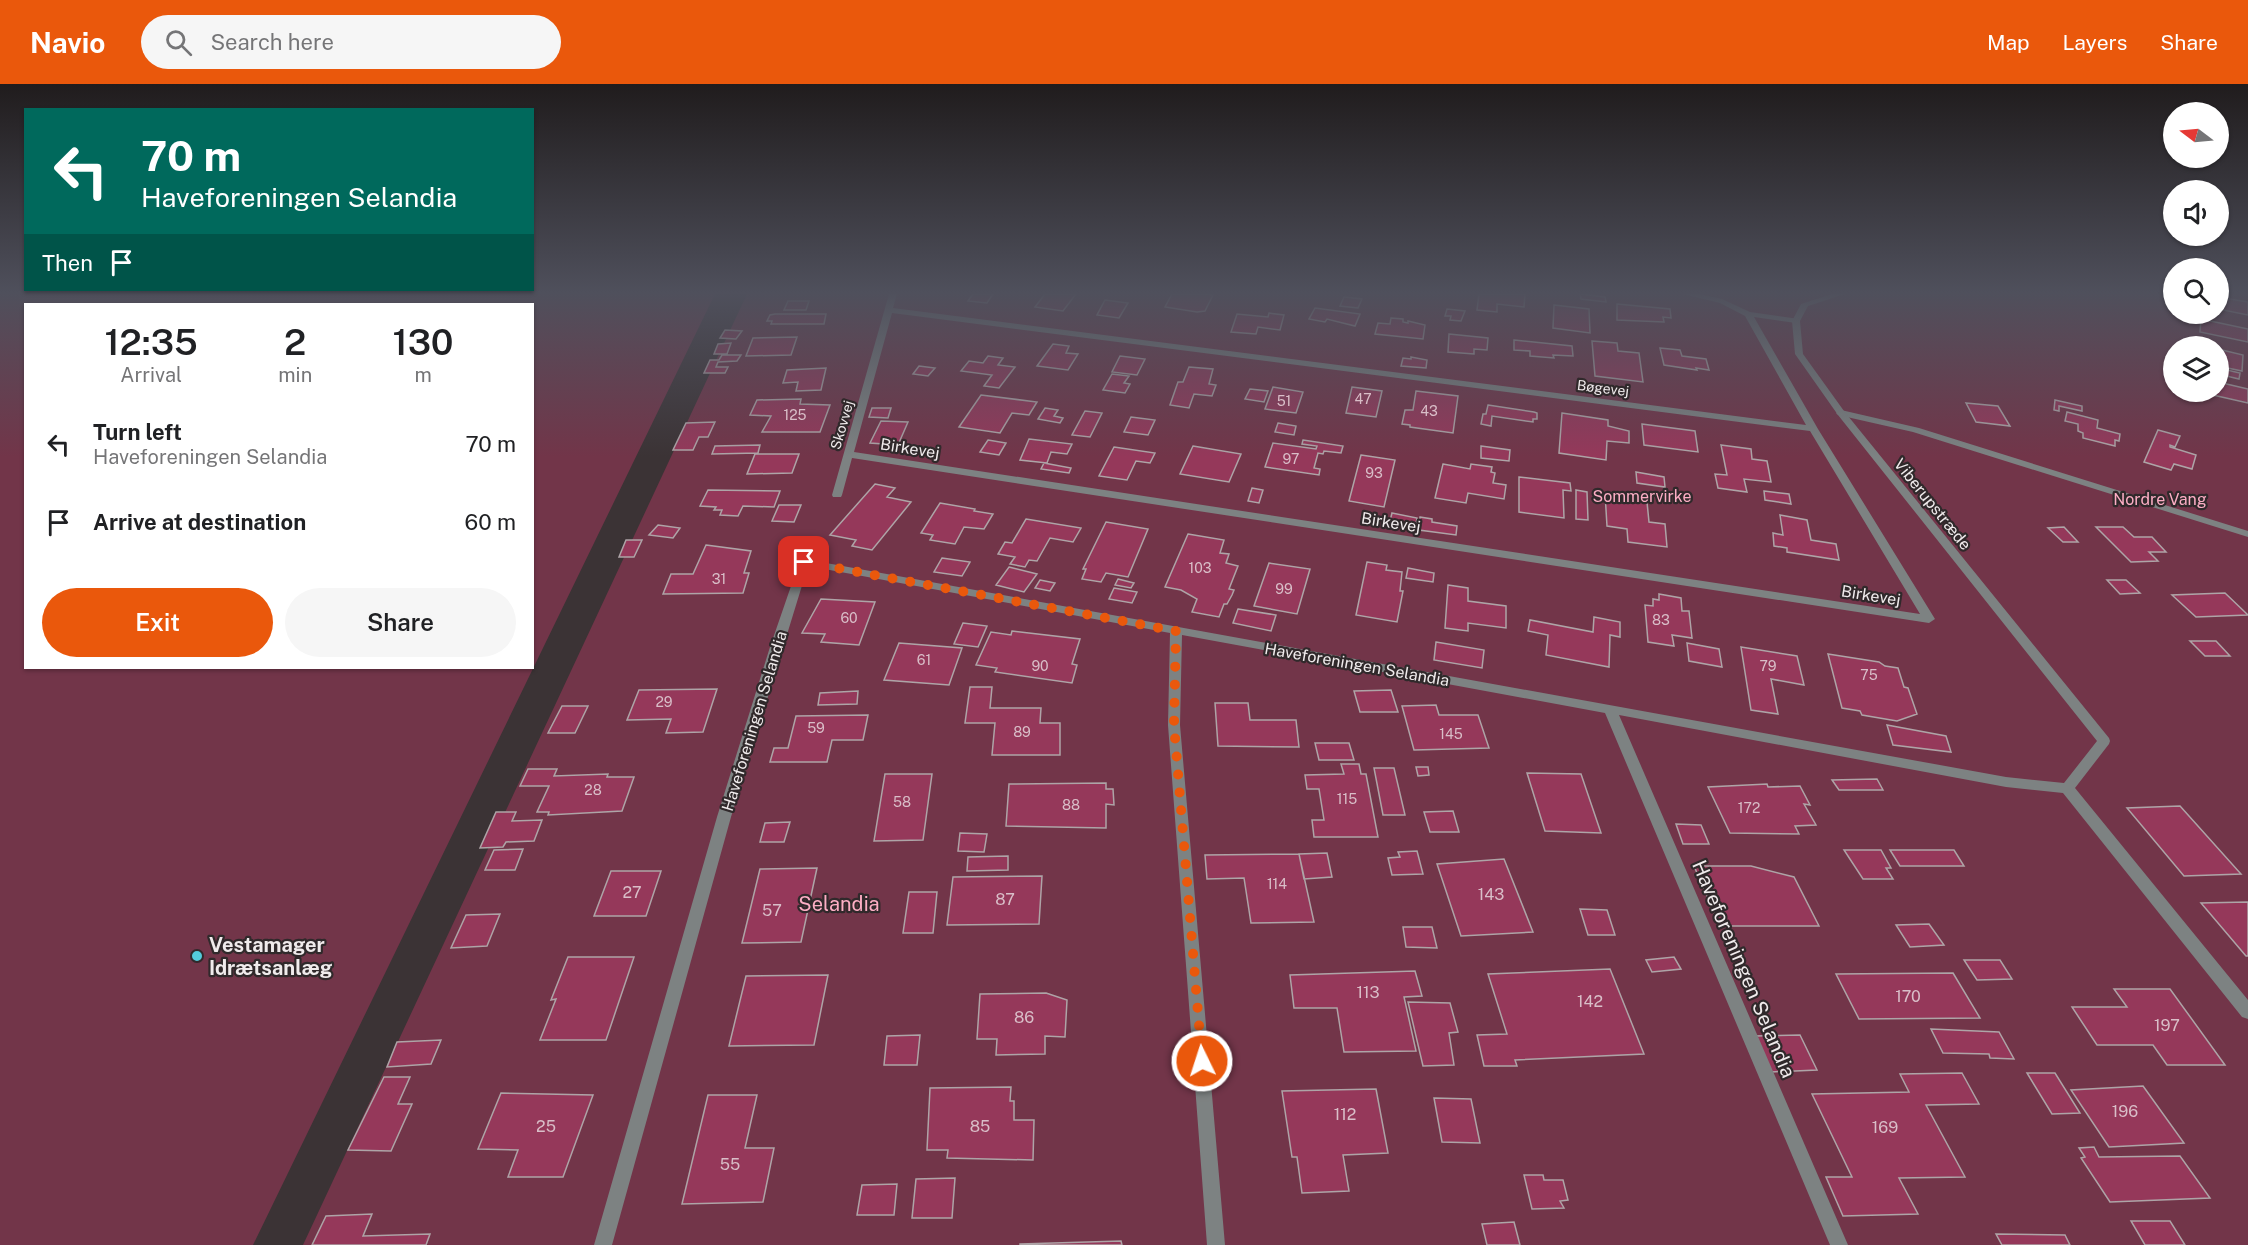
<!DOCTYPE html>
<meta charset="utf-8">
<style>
:root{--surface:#fff;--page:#f6f6f6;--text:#202124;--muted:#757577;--accent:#ea580c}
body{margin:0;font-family:"Public Sans",sans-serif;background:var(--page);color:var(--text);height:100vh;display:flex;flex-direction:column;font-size:22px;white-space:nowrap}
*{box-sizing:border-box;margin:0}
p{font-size:20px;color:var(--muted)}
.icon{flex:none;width:33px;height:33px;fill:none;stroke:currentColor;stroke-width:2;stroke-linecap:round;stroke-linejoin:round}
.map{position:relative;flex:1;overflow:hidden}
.sheet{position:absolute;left:24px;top:219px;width:510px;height:366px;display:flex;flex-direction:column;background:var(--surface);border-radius:0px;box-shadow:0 2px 4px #0004}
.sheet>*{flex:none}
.top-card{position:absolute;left:24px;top:24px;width:510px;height:183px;border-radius:0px;box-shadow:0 2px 4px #0004;background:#00695c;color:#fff;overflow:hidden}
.needle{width:39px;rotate:286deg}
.fabs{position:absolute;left:2163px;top:18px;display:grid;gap:12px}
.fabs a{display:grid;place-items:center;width:66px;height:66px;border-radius:50%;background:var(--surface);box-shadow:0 2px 4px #0004;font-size:30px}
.pin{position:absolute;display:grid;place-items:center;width:51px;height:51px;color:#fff;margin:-26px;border-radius:12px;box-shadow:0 3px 9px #0006}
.me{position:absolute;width:66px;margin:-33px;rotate:356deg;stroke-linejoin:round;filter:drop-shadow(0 0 4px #0008)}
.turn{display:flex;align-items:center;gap:21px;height:126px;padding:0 18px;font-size:27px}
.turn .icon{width:78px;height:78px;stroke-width:2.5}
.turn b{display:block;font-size:42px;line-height:51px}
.then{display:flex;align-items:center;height:57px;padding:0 18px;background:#0003;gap:12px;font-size:22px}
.eta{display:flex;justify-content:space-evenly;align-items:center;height:102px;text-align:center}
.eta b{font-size:36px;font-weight:600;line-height:42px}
.action{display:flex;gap:12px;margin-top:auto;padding:12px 18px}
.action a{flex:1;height:69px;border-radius:36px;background:var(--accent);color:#fff;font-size:24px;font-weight:600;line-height:69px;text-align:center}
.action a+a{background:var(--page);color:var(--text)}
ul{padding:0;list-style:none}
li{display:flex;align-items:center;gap:18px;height:78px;padding:0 18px}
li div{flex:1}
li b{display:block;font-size:22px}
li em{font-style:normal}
header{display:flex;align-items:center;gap:36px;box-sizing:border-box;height:84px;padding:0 30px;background:var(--accent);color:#fff}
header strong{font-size:28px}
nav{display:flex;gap:33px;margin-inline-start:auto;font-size:21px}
.search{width:420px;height:54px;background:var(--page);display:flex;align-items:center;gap:15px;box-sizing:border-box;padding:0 21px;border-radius:33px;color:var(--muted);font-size:22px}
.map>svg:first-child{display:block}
.green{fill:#723549;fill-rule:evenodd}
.building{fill:#95385a;stroke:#aea4a7;stroke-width:1.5}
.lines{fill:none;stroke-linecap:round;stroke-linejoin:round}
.service{fill:#7d8282;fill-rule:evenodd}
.minor{fill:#7d8282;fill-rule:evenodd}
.route{stroke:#ea580c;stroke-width:10;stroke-dasharray:0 18}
.poi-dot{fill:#53cbdb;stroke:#30292b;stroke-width:2}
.labels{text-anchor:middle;stroke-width:4.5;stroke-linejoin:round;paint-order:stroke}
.far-street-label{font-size:14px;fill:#f0ebec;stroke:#30292b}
.number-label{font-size:14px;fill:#d9bec8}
.street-label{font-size:16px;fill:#f0ebec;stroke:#30292b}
.park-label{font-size:16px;fill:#fdaec5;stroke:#30292b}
.near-number-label{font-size:16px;fill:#d9bec8}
.near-park-label{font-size:20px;fill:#fdaec5;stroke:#30292b}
.near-poi-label{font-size:20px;font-weight:bold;fill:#f0ebec;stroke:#30292b;text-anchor:start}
.near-street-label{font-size:20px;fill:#f0ebec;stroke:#30292b}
</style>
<header>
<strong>Navio</strong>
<div class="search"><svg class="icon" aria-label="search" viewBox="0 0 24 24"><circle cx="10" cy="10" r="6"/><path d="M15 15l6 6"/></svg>Search here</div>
<nav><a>Map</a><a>Layers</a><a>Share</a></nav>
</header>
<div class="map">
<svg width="2248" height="1161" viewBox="0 0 2248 1161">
<rect width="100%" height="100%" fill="#3b3335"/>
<path class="green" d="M0,210H715L253,1161H0ZM26,220H532V584H26Z
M747,210H2173L2174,230H2218L2219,210H2248V1161H303ZM2174,262H2218V308H2174Z"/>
<path class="building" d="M973,210H993L987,219L968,217Z
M1045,210H1076L1063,227L1035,223Z
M1172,210H1202L1213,211L1205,227L1197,228L1165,223Z
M1479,210H1525L1524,223L1497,220V228L1477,226Z
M1580,210L1605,213L1606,218L1581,215Z
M1344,213L1362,215L1358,224L1340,222Z
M2218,213L2248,218V231L2218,225Z
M1105,216L1128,219L1119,234L1097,231Z
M788,217H809L806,226H784Z
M1617,220L1670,225L1671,234L1663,233L1664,238L1617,236Z
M1554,221L1589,225L1590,249L1553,244Z
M1315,224L1360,230L1355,242L1327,235L1325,238L1309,235Z
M1447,225L1465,227L1461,237L1450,236L1451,232H1445Z
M1269,229L1284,231L1280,246L1258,243L1256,250L1231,248L1237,230L1268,233Z
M775,230H826L824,240H771L772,237H767L770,231Z
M1391,234L1403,235V238L1408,239V237L1425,241L1423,255L1375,250L1378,239L1390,240Z
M2201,235L2248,245V258L2200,248Z
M725,246L742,247L736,255L720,254Z
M1449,250L1488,254L1487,266L1474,265V270L1448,268Z
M797,253L791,271L746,272L753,254Z
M1514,256L1572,262L1573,272L1553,271L1554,274L1530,272V267L1514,266Z
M1592,257L1617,259L1618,267L1639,269L1643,298L1595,292Z
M731,259L727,270H714L718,260Z
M1053,260L1069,262L1066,269L1078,270L1068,286L1037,282Z
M1660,264L1680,266L1682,272L1706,275L1709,286L1696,284L1697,286L1664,281Z
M2218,265L2243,271L2242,287L2218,282Z
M722,271H741L737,277L718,278L716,283H728L725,289H704L710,276H719Z
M988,272L1003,274L998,281L1015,283L999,304L984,302L992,291L961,287L969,277L983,279Z
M1120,272L1145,275L1137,291L1112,288Z
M1411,273L1427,276L1426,284L1401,282L1403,274L1411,275Z
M919,282L935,284L928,292L913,290Z
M1189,283L1213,285L1209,300L1216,301L1212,312L1194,310L1189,324L1170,321L1178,298H1183Z
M826,284L821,306L796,307L798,298L783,299L787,286Z
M2218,284L2240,289L2239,295L2218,290Z
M1112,290L1129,292L1124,299L1130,300L1125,309L1103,306Z
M2218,298L2248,305V319L2204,309V312L2191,309L2218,308Z
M1273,303L1303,308L1296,329L1265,325Z
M1352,303L1382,307L1376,333L1346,329Z
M1250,305L1268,307L1264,318L1245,315Z
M1416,307L1458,312L1453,349L1410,343V341L1402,340L1405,326H1413Z
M981,311L1037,318L1029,331L1012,329L1000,349L959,343Z
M801,315L800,320L830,321L820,348H762L771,332L750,331L757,316Z
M2055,316L2082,322V327L2059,322V327L2054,326Z
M1966,319L1998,322L2010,342L1976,338Z
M1488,321L1534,328L1537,329V335H1533V338L1492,332L1491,342L1481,340L1483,330H1486Z
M872,324H891L888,334L869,333Z
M1045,324L1058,326L1054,332L1063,334L1060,339L1038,335Z
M1085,327L1102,329L1090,353L1072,351Z
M2067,328L2098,336L2097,344L2120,350L2119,357L2115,356V362L2083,354V349L2078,347V340L2065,337Z
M1562,329L1608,336V342L1629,347V359L1607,357L1606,376L1559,369Z
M1131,333L1155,336L1148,351L1124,348Z
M881,337L908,338L898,361L870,359Z
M715,338L708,353H699L693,366H673L686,339Z
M1278,339L1296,342L1294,351L1275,348Z
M1642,340L1695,347L1698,368L1644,361Z
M2158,346L2180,352L2175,363L2170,361V363L2196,371L2192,385L2174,380L2171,386L2144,378Z
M1029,355L1072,360L1067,370L1051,368L1047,379L1020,376Z
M988,356L1006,359L999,371L980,368Z
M1303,356L1343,362L1341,369L1324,367L1323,370L1318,369L1314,384L1320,385L1319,391L1265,383L1273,359L1316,365L1317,362L1302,360Z
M760,361L758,369L712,370L715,362Z
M1721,361L1751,365L1752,375L1767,377L1771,398L1744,395L1747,408L1718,404L1715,390L1727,391Z
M1193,362L1241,370L1229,398L1180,390Z
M1481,362L1510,366L1509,377L1481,374Z
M1114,363L1155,369L1150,379L1136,377L1127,396L1099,392Z
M755,370H799L792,389L747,390Z
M1361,371L1395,376L1384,423L1349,417Z
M1044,379L1071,384L1069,389L1041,385Z
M1443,380L1470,385L1471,380L1492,383L1491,388L1495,389L1493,399L1506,401L1504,415L1468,409L1466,419L1435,414Z
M1636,388L1664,393L1665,403L1637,399Z
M1519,393L1570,399L1571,407L1563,406L1564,434L1519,428Z
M875,400L895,404L887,413L911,418L872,466L852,462L856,456L830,451Z
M1252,404L1263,406L1259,419L1248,417Z
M708,406L780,407L774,423L743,422L738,432L720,431L722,426H714L716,423L700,422Z
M1576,406L1587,408L1588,436L1576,435Z
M1764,407L1789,410L1791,420L1765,416Z
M1605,409L1647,418L1649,438L1665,440L1667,463L1628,458L1627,445L1607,442Z
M940,419L975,425L974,427L993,430L984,445L964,443L955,460L930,456L933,451L921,449Z
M779,421H801L794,438L772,437Z
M1392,429L1417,434L1415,446L1389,441Z
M1780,431L1807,436L1811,456L1836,460L1839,476L1787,468V464L1774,462L1773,449L1783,451Z
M1420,433L1432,435V438L1457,442L1456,451L1419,446Z
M1026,435L1081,444L1073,458L1050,454L1037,477L1029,476L1025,483L1010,480L1015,473L998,470L1005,458L1012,459Z
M1106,438L1148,445L1128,493L1106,489L1101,498L1082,495L1086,485H1083Z
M658,441L680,444L673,454L649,451Z
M2064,443L2078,458H2063L2048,444Z
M2096,443H2123L2134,453H2152L2166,468H2149L2158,477L2131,478Z
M1188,450L1224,456L1220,469L1229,470L1226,479L1238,482L1229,505L1234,506L1232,511L1227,520H1224L1219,533L1192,528L1197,515L1181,506L1165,503Z
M626,456H642L634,473H619Z
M706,461L751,467L744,489H749L743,509L663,510L671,490H693Z
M942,474L970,478L962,492L934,488Z
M1367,478L1387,481L1386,486L1402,488L1400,507H1403L1397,538L1356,531Z
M1269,479L1310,485L1297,530L1254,522Z
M1009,483L1037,490L1024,508L996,501Z
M1408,484L1434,489L1433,498L1406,494Z
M1118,495L1134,499L1131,504L1115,501Z
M1040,496L1055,499L1050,507L1035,504Z
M2107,496H2126L2140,509L2120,510Z
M1448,501L1468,504V517L1506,522V544L1468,539V547L1445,544Z
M1114,504L1137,508L1132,519L1109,515Z
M2225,509L2248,531L2196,533L2172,511Z
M1659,510L1681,514L1682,527H1689L1692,554L1672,551L1674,562L1648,558L1645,521L1653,522V515L1659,516Z
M821,515L875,518L859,561L821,558L825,550L802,549Z
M1238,525L1276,531L1271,547L1233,539Z
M1594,533L1620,538V553L1610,551L1609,583L1546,571L1548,551L1528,547L1530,536L1593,548Z
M963,539L987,542L978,563L954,560Z
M1012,547L1080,555L1072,580L1077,581L1072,599L995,588L997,584L976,581L991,548L1011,551Z
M2190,557H2216L2230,572H2205Z
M1436,558L1484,566L1482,584L1434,576Z
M899,559L962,564L949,601L884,596Z
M1687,559L1719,565L1722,583L1689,577Z
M1741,563L1797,572L1804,601L1771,595L1778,630L1751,626Z
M1828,570L1879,578L1885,582L1898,584L1904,603L1908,604L1917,630L1897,637L1862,631L1860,627L1842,624Z
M970,603H992L990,624H1041L1040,639H1060V671H992L995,639H965Z
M717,605L703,648L666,649L671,635L627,636L639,606Z
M1391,606L1398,628H1360L1354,607Z
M858,607L857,620L818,621L820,609Z
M1215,619H1248L1250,636H1296L1299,663L1218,662Z
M1436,621L1439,631H1478L1489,664L1414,666L1402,622Z
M562,622H588L575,649H548Z
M868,631L863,656H832L827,678H770L774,664H788L796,632Z
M1887,641L1946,652L1951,668L1893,661Z
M1315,659H1349L1354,676H1319Z
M1341,680H1359L1361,690H1366L1378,753H1314L1312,736H1324L1319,705H1307L1305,691L1344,690Z
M1416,683H1428L1429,691L1418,692Z
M1374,684H1394L1405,731H1383Z
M528,685H557L554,692L608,690L607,693H634L622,727L548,731L549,728H537L549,702H520Z
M1527,689L1581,690L1601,749L1545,747Z
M885,690H932L923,756L874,757Z
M1877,695L1883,706H1839L1832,696Z
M1106,699V705H1113L1114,721L1106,720V744L1006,742L1009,700Z
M1767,700L1768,703L1800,702L1810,721L1804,720L1816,741L1795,742L1799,750L1730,749L1708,703Z
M2180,722L2241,790L2184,792L2127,724Z
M1453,727L1459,748H1430L1424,728Z
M496,728H516L512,737L542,736L534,757L506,758L503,763L480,764Z
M790,738L784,758H760L765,739Z
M1676,740L1701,741L1709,760H1683Z
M960,749L987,750L984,768L958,767Z
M523,765L515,786H485L494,766Z
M1844,766H1881L1891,784H1886L1893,795H1863Z
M1890,766H1954L1964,782H1900Z
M1417,767L1423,790L1392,791L1388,774L1400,773L1398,768Z
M1327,769L1332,793L1304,795L1299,770Z
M1299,770L1314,838L1251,839L1244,794L1207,795L1205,771Z
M1008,772V786L967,787L968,773Z
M1504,775L1533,848L1461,852L1437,780Z
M1694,782H1751L1794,793L1819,842H1720Z
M817,784L801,858L742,859L760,785Z
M611,787H661L646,832H594Z
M1042,792L1039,840L947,841L953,793Z
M909,808H937L933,849H903Z
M2248,818V872H2246L2201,819Z
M1580,825L1607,826L1615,851H1588Z
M500,830L487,862L451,864L466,831Z
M1929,840L1944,861L1910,863L1896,841Z
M1403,843H1432L1437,864L1406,863Z
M568,873H634L606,956H540L556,915L551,916Z
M1674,873L1681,885L1652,888L1646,876Z
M1964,876H2000L2012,895L1977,896Z
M1610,885L1644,970L1515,976L1517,982H1484L1477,951L1507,950L1488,890Z
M1415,887L1422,912L1404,913L1416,967L1344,968L1337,924H1294L1290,891Z
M1953,889L1980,934L1859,935L1836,890Z
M828,891L814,961L729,962L746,892Z
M2114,905H2170L2225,981H2167L2153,961H2097L2072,923H2127Z
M1046,909L1067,916L1065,953L1045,952V970L996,971L997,955H977L980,910Z
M1408,918L1450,919L1458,948L1449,949L1454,981L1423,982Z
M1931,945L1999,948L2014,975L1990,974L1989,970L1943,969Z
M920,951L917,981H884L887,952Z
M1800,951L1817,986L1771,988L1754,952Z
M441,956L431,980L387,983L397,958Z
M1962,989L1979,1020L1926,1021L1965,1093L1899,1094L1918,1130L1843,1132L1826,1093H1852L1812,1010L1909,1008L1900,990Z
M2027,989H2055L2080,1029L2052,1030Z
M384,993H410L398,1020H412L391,1067L348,1066Z
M2143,1002L2184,1059L2109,1063L2071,1006Z
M1011,1003L1010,1017H1014V1036H1034L1033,1076L947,1074L948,1066H927L930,1004Z
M1376,1005L1388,1069L1343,1071L1349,1107L1302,1109L1297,1073H1292L1282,1007Z
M501,1009L593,1011L563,1093H508L518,1066L478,1065Z
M708,1011H757L745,1064H774L763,1118L682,1120Z
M1434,1014L1471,1015L1480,1059L1442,1058Z
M2094,1063L2099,1073L2180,1072L2210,1114L2110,1118L2081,1074L2085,1073L2079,1064Z
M1524,1091H1543L1544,1096H1563L1568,1116L1560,1117L1564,1124L1532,1125Z
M955,1094L952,1134H912L916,1095Z
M897,1100L894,1131H857L862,1101Z
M372,1130L363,1152L430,1150L426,1161H312L326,1132Z
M2131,1137H2170L2185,1161H2145Z
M1514,1138L1520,1161H1487L1482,1140Z
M1996,1150L2065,1151L2070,1161H2002Z
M1121,1157L1122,1161H1020V1160Z"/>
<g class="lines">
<path class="service" d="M889,210H897L893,224L1806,341L1745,232L1720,219L1683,210H1700L1722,215L1750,228L1799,235L1800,237L1796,239L1754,233L1818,345L1935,535L1929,539L852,374L842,411L841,413H833L832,411ZM892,229L1810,347L1920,530L854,368Z
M1841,326L1919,344L2248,447V453L1913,348L1838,331L1836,329Z"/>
<path class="minor" d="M1832,210H1845L1808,222L1800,237L1803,270L1844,327L2109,654L2110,657L2109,660L2075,704L2248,916V935L2242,933L2063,709L2006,703L1619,631L1848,1161H1830L1605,629L1182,551L1180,641L1225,1161H1207L1168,641L1170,549L808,482L731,733L612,1161H594L717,733L770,563L800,476L804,475L2006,693L2064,699L2097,657L1838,331L1795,270L1792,237L1801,220Z"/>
</g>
<linearGradient id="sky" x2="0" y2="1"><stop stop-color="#201c1d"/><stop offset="0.56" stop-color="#4f505c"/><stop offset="1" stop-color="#4f505c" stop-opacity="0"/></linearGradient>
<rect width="2248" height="373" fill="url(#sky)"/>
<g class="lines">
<path class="route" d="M804,478L1176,547L1174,641L1202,977"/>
</g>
<circle class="poi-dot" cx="197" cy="872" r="6"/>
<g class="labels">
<g class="far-street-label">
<text transform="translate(1603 304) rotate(7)" y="5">Bøgevej</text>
<text transform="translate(842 341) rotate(-74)" y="5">Skovvej</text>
</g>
<g class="number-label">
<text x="1363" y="320">47</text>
<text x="1284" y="322">51</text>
<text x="1429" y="332">43</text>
<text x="795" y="336">125</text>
<text x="1291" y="380">97</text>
<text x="1374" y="394">93</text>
<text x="1200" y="489">103</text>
<text x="719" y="500">31</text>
<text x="1284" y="510">99</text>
<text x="849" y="539">60</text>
<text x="1661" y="541">83</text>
<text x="924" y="581">61</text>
<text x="1040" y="587">90</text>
<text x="1768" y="587">79</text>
<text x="1869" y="596">75</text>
<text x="664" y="623">29</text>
<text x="816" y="649">59</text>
<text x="1022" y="653">89</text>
<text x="1451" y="655">145</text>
<text x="593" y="711">28</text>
<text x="1347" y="720">115</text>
<text x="902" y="723">58</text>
<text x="1071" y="726">88</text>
<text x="1749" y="729">172</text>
<text x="1277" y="805">114</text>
</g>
<g class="street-label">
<text transform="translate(910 364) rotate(9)" y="6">Birkevej</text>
<text transform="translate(1933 420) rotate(51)" y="6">Viberupstræde</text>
<text transform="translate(1391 438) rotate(9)" y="6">Birkevej</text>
<text transform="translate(1871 511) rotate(9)" y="6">Birkevej</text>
<text transform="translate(1357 580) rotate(10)" y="6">Haveforeningen Selandia</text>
<text transform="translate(754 637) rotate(-73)" y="6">Haveforeningen Selandia</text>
</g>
<g class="park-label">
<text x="1642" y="418">Sommervirke</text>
<text x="2160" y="421">Nordre Vang</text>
</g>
<g class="near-number-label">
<text x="632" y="814">27</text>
<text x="1491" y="816">143</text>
<text x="1005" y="821">87</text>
<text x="772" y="832">57</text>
<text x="1368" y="914">113</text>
<text x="1908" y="918">170</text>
<text x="1590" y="923">142</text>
<text x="1024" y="939">86</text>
<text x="2167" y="947">197</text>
<text x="2125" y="1033">196</text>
<text x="1345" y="1036">112</text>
<text x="546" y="1048">25</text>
<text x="980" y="1048">85</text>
<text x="1885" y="1049">169</text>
<text x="730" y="1086">55</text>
</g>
<g class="near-park-label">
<text x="839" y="827">Selandia</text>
</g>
<g class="near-poi-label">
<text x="209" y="868">Vestamager<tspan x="209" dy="23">Idrætsanlæg</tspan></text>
</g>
<g class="near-street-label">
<text transform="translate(1744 885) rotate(67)" y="7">Haveforeningen Selandia</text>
</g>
</g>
</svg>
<div class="fabs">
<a><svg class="needle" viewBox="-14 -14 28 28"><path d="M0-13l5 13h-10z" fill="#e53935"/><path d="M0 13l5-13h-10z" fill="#757577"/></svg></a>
<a><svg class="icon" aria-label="sound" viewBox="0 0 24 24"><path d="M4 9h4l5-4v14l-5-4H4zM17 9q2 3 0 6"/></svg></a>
<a><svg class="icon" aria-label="search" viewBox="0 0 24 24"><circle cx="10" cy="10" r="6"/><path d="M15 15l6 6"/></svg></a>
<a><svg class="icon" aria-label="layers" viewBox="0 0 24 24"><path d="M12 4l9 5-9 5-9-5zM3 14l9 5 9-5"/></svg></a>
</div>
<div class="pin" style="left:804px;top:478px;background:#d93025"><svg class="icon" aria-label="arrive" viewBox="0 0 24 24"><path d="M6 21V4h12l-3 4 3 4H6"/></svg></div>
<svg class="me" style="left:1202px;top:977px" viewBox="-20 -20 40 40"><circle r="17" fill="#ea580c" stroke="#fff" stroke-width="3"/><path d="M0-11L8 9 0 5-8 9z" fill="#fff"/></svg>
<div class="top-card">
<div class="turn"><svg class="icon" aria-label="left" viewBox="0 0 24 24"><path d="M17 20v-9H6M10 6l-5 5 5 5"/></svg><div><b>70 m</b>Haveforeningen Selandia</div></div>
<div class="then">Then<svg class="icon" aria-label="arrive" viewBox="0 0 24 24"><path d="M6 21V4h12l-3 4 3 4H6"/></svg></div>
</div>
<section class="sheet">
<div class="eta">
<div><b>12:35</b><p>Arrival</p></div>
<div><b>2</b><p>min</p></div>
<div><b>130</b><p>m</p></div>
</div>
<ul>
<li><svg class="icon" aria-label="left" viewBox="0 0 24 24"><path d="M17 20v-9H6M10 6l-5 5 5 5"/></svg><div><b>Turn left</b><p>Haveforeningen Selandia</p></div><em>70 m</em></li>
<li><svg class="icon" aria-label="arrive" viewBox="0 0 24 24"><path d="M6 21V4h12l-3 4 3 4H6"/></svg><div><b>Arrive at destination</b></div><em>60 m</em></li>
</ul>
<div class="action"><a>Exit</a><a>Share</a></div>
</section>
</div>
